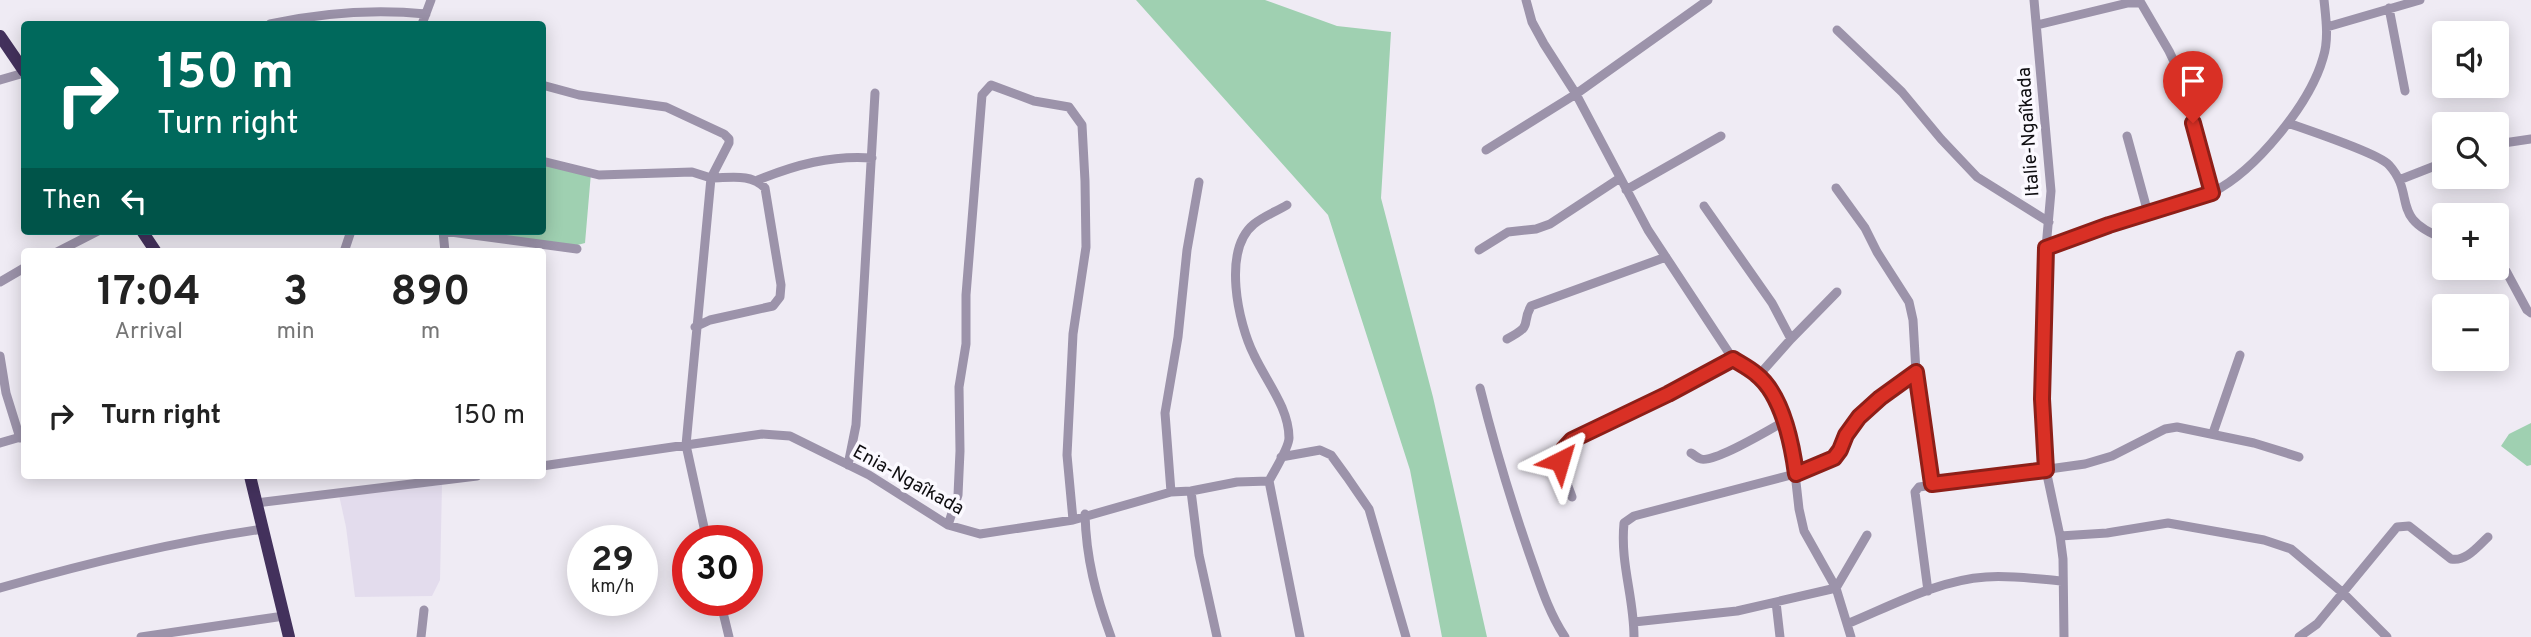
<!DOCTYPE html>
<meta charset="utf-8">
<style>
:root{--surface:#fff;--page:#f2f2f2;--text:#222;--muted:#767676}
body{margin:0;font-family:Overpass,sans-serif;background:var(--page);color:var(--text);height:100vh;display:flex;flex-direction:column;font-size:26px;white-space:nowrap}
*{box-sizing:border-box;margin:0}
p{font-size:23px;color:var(--muted)}
.icon{flex:none;width:38px;height:38px;fill:none;stroke:currentColor;stroke-width:2;stroke-linecap:round;stroke-linejoin:round}
.map{position:relative;flex:1;overflow:hidden}
.drawer{position:absolute;left:21px;top:248px;width:525px;height:231px;display:flex;flex-direction:column;background:var(--surface);border-radius:7px;box-shadow:0 4px 18px #0003}
.drawer>*{flex:none}
.guide{position:absolute;left:21px;top:21px;width:525px;height:214px;border-radius:7px;box-shadow:0 4px 18px #0003;background:#00695c;color:#fff;overflow:hidden}
.tools{position:absolute;left:2432px;top:21px;display:grid;gap:14px}
.tools a{display:grid;place-items:center;width:77px;height:77px;border-radius:7px;background:var(--surface);box-shadow:0 4px 18px #0003;font-size:35px}
.speed{position:absolute;left:567px;top:525px;display:flex;gap:14px;font-size:35px;font-weight:700;text-align:center}
.speed>*{display:grid;place-content:center;width:91px;height:91px;border-radius:50%;background:var(--surface);box-shadow:0 4px 18px #0003;line-height:1}
.speed small{font-size:18px;font-weight:400}
.speed .limit{border:10px solid #d22;background:#fff;color:#111}
.pin{position:absolute;display:grid;place-items:center;width:60px;height:60px;color:#fff;margin:-72px -30px;border-radius:50% 50% 50% 0;rotate:-45deg;box-shadow:0 0 7px #0007}
.pin .icon{rotate:45deg}
.me{position:absolute;width:77px;margin:-38px;rotate:40deg;stroke-linejoin:round;filter:drop-shadow(0 0 5px #0008)}
.turn{display:flex;align-items:center;gap:24px;height:147px;padding:0 21px;font-size:32px}
.turn .icon{width:91px;height:91px;stroke-width:2.5}
.turn b{display:block;font-size:49px;line-height:60px}
.then{display:flex;align-items:center;height:66px;padding:0 21px;background:#0003;gap:14px;font-size:26px}
.eta{display:flex;justify-content:space-evenly;align-items:center;height:119px;text-align:center}
.eta b{font-size:42px;font-weight:700;line-height:49px}
ul{padding:0;list-style:none}
li{display:flex;align-items:center;gap:21px;height:98px;padding:0 21px}
li div{flex:1}
li b{display:block;font-size:26px}
li em{font-style:normal}
.map>svg:first-child{display:block}
.built{fill:#e3dced}
.green{fill:#9fd0b1}
.lines{fill:none;stroke-linecap:round;stroke-linejoin:round}
.minor{stroke:#9c93aa;stroke-width:9}
.highway{stroke:#43315c;stroke-width:12}
.route-casing{stroke:#8d1f18;stroke-width:18}
.route{stroke:#d93025;stroke-width:12}
.labels{text-anchor:middle;stroke-width:7;stroke-linejoin:round;paint-order:stroke}
.street-label{font-size:19px;fill:#0e0d10;stroke:#fbf9ff}
</style>
<div class="map">
<svg width="2531" height="637" viewBox="0 0 2531 637">
<rect width="100%" height="100%" fill="#efebf4"/>
<path class="built" d="M442,485L440,580L432,596L355,597L346,527L339,495Z"/>
<path class="green" d="M1136,0H1265L1337,26L1391,32L1381,198L1433,397L1487,637H1442L1410,470L1328,215Z
M543,162L591,173L585,243L562,249L447,231H542Z
M2531,423V465L2527,466L2501,446L2509,434Z"/>
<g class="lines">
<path class="minor" d="M1526,0L1532,22L1544,44L1576,94L1648,230L1733,359L1759,375L1777,403L1792,446L1799,509L1804,531L1836,588L1851,637
M2034,0L2051,191L2046,248L2042,399L2046,470L2060,536L2063,559L2064,637
M2389,8L2405,91
M270,24C321,13 374,9 426,14
M422,24L431,0
M2037,25L2128,3H2141L2169,51L2181,76L2212,193
M2327,27L2420,0
M1837,30L1902,92L1941,139L1977,177L2049,222
M0,80L24,73
M542,85L579,95L666,107L724,134L729,139V143L711,178C730,178 751,173 765,188L781,285L780,297L773,306L710,320L695,327
M2288,123C2307,130 2378,153 2389,165C2417,196 2388,218 2445,239
M2127,136L2148,213
M2497,144L2531,139
M1486,150L1576,94L1708,0
M542,161L599,175L692,172L711,178L686,445L707,541
M758,180C795,165 831,155 872,158
M2399,180L2445,162
M1836,188L1865,228L1877,252L1909,302L1913,320L1916,372L1932,484
M1626,190L1721,136
M1704,206L1772,303L1791,339
M2046,248C2083,234 2120,222 2157,210C2175,205 2196,201 2213,192C2255,171 2310,104 2323,58C2329,40 2326,19 2324,0
M1479,250L1508,232L1536,229L1550,224L1620,178
M57,252L98,231
M344,252L351,231
M445,252L443,231L577,249
M2497,263L2506,271L2527,310L2531,313
M0,282L24,268
M1507,339C1535,324 1520,326 1531,306L1666,257
M0,356L6,393L20,438
M1759,375L1791,339L1837,292
M1480,388C1494,444 1510,498 1529,553C1539,581 1548,612 1565,637
M2213,433L2240,355
M0,443L24,436
M1691,453C1695,455 1697,458 1701,459C1714,463 1771,429 1785,421
M1281,457L1320,450L1331,455L1347,477L1369,509L1406,637
M848,465L856,425L875,93
M542,466L762,434L790,436L869,475L948,525L980,534L1073,520L1171,492L1191,491L1237,482L1269,481L1300,637
M1269,481C1274,471 1289,448 1289,438C1289,408 1266,381 1254,355C1238,323 1222,250 1254,224C1264,216 1277,211 1287,205
M1191,491L1199,555L1217,637
M1171,492L1165,413L1178,337L1187,250L1199,182
M1572,497C1564,474 1553,461 1572,440L1668,394L1733,359
M256,503L477,476
M1085,514C1086,558 1096,596 1111,637
M948,525L958,495L960,451L959,387L966,344V295L982,95L991,85L1034,101L1069,107L1082,125L1085,181L1086,247L1073,334L1067,455L1073,520
M2060,536L2107,533L2168,523L2264,540L2291,549L2343,593L2387,637
M0,588C87,563 173,542 263,529
M1928,591L1915,492L1919,487L2085,464L2112,456L2165,429L2177,427L2254,443L2299,457
M720,600L729,637
M1776,602L1780,637
M1634,622L1737,611L1836,588L1867,535
M1847,624C1891,606 1938,580 1986,577C2011,575 2037,579 2062,581
M141,637L284,616
M421,637L424,610
M1634,637C1634,597 1620,564 1624,523L1634,516L1795,474L1834,458L1840,450L1846,435L1859,417L1880,398L1916,372
M2299,637L2317,624L2397,527L2409,526L2451,559C2466,562 2478,546 2488,537"/>
<path class="highway" d="M0,36L24,71
M142,231L156,252
M250,476L289,637"/>
</g>
<g class="lines">
<g class="route-casing">
<path id="route" d="M1560,461L1563,450L1572,440L1668,394L1733,359C1741,364 1749,368 1756,374C1782,394 1792,444 1796,474L1834,458L1840,450L1846,435L1859,417L1880,398L1916,372L1932,484L2046,470L2042,399L2046,248L2109,225L2212,193L2193,123"/>
</g>
<use href="#route" class="route"/>
</g>
<g class="labels">
<g class="street-label">
<text transform="translate(2027 132) rotate(-94)" y="7">Italie-Ngaîkada</text>
<text transform="translate(909 479) rotate(29)" y="7">Enia-Ngaîkada</text>
</g>
</g>
</svg>
<div class="tools">
<a><svg class="icon" aria-label="sound" viewBox="0 0 24 24"><path d="M4 9h4l5-4v14l-5-4H4zM17 9q2 3 0 6"/></svg></a>
<a><svg class="icon" aria-label="search" viewBox="0 0 24 24"><circle cx="10" cy="10" r="6"/><path d="M15 15l6 6"/></svg></a>
<a>+</a>
<a>−</a>
</div>
<div class="speed"><div>29<small>km/h</small></div><div class="limit">30</div></div>
<div class="pin" style="left:2193px;top:123px;background:#d93025"><svg class="icon" aria-label="arrive" viewBox="0 0 24 24"><path d="M6 21V4h12l-3 4 3 4H6"/></svg></div>
<svg class="me" style="left:1560px;top:461px" viewBox="-20 -20 40 40"><path d="M0-17L14 15 0 8-14 15z" fill="#d93025" stroke="#fff" stroke-width="4"/></svg>
<div class="guide">
<div class="turn"><svg class="icon" aria-label="right" viewBox="0 0 24 24"><path d="M7 20v-9h11M14 6l5 5-5 5"/></svg><div><b>150 m</b>Turn right</div></div>
<div class="then">Then<svg class="icon" aria-label="left" viewBox="0 0 24 24"><path d="M17 20v-9H6M10 6l-5 5 5 5"/></svg></div>
</div>
<section class="drawer">
<div class="eta">
<div><b>17:04</b><p>Arrival</p></div>
<div><b>3</b><p>min</p></div>
<div><b>890</b><p>m</p></div>
</div>
<ul>
<li><svg class="icon" aria-label="right" viewBox="0 0 24 24"><path d="M7 20v-9h11M14 6l5 5-5 5"/></svg><div><b>Turn right</b></div><em>150 m</em></li>
</ul>
</section>
</div>
